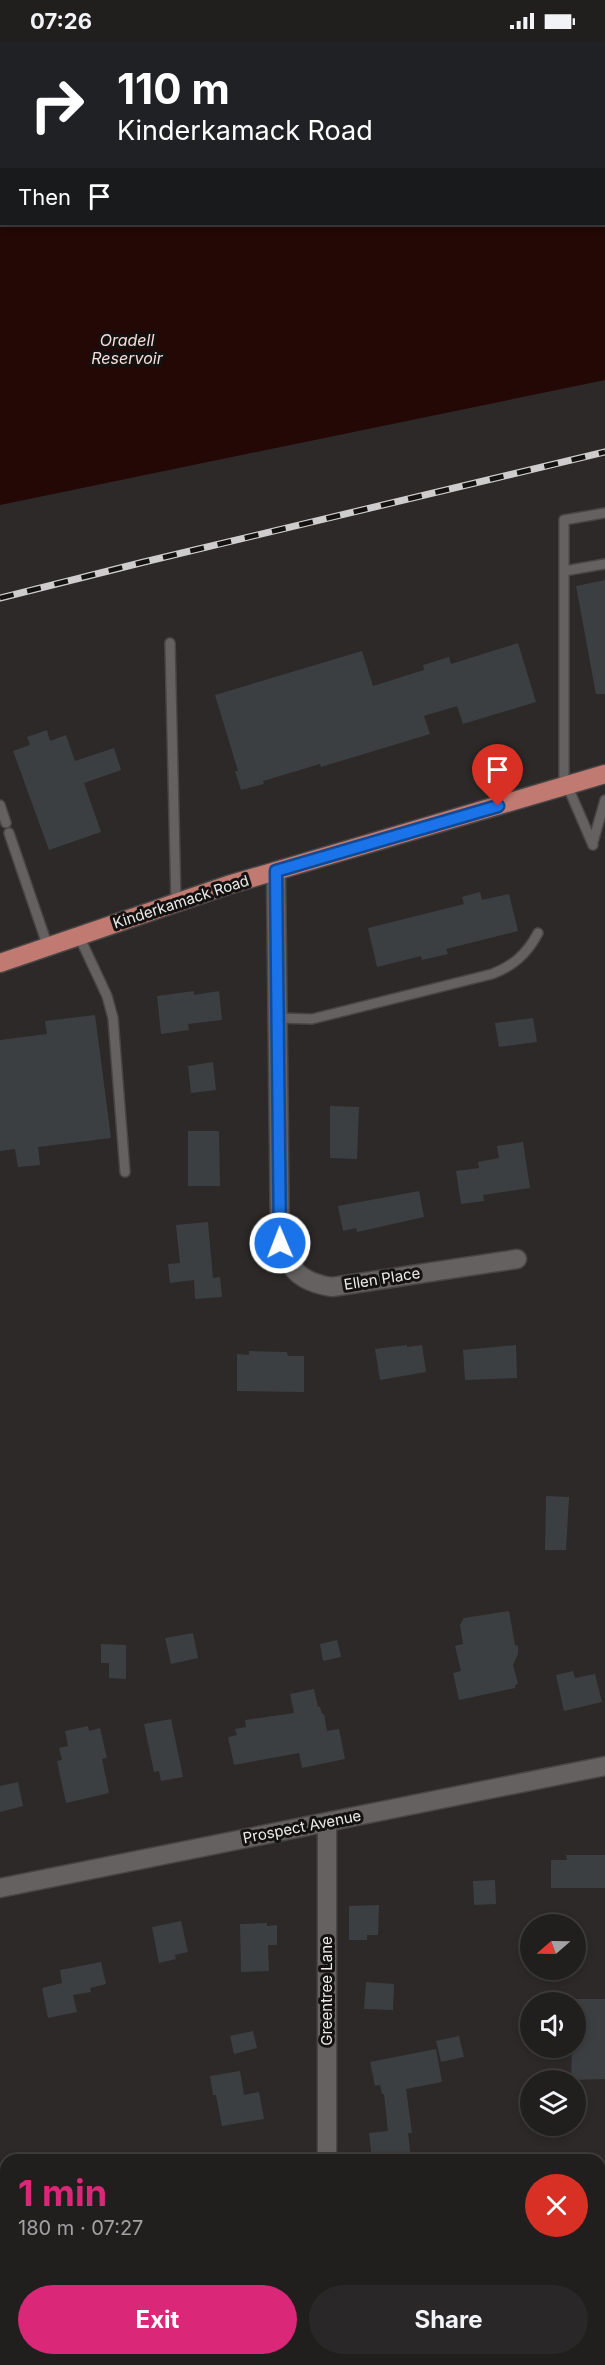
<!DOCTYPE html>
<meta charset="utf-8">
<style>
:root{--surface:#211f1e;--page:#292727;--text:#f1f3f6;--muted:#a2a2a4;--line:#3e3d3c;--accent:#db2777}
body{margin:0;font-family:Inter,sans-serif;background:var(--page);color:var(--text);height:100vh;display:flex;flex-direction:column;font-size:22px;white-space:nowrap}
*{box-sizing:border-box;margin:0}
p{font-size:20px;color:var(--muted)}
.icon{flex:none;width:33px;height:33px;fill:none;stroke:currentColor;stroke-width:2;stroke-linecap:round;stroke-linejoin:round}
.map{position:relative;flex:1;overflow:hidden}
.drawer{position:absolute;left:0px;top:2112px;width:606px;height:212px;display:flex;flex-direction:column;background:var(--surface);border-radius:18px 18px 0 0;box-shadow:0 3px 9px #0003,0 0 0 2px var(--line)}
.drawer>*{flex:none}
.hud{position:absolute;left:0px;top:0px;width:606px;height:183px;box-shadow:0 3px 9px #0003,0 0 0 2px var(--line);background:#202124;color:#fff;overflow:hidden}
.needle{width:39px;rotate:250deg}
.buttons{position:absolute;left:520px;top:1872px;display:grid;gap:12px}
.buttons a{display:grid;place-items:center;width:66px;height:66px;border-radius:50%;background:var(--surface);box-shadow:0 3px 9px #0003,0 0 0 2px var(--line);font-size:30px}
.pin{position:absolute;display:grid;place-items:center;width:51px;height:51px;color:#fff;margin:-62px -26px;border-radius:50% 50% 50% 0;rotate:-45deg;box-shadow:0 0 6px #0007}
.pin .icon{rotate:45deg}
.me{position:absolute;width:66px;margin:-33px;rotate:359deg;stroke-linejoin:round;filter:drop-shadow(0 0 4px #0008)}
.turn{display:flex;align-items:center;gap:21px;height:126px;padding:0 18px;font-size:27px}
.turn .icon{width:78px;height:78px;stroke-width:2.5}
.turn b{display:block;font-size:42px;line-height:51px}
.then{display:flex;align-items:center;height:57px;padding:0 18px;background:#0003;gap:12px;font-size:22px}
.round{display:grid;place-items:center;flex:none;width:63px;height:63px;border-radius:32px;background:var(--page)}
.headline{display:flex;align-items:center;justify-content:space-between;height:102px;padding:0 18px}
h1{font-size:36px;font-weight:700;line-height:45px;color:var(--accent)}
.cta{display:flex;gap:12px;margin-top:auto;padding:12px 18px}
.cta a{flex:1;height:69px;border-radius:36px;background:var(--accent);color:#fff;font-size:24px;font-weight:700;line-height:69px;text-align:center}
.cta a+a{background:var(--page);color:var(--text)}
.status{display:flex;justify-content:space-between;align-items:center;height:42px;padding:0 30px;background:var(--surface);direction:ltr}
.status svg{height:16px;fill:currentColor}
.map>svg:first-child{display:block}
.water{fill:#230806;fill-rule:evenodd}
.building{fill:#3c3f41}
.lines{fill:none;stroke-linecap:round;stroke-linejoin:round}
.lane-casing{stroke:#484545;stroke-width:12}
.street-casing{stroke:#484545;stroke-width:21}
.primary-casing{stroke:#484545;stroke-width:21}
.lane{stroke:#656161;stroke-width:9}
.street{stroke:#656161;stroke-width:18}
.primary{stroke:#c17a72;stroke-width:18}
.rail-casing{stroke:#cecccc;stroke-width:7}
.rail{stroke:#131211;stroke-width:4.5;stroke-dasharray:14;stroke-linecap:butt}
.route-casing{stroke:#114b97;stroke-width:15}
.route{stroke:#1a73e8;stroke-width:10}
.labels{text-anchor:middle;stroke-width:6;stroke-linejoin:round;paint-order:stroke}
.street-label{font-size:15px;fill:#eceaea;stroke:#131211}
.water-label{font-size:16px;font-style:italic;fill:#f7dcd9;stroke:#131211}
</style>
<div class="status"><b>07:26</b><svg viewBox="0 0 49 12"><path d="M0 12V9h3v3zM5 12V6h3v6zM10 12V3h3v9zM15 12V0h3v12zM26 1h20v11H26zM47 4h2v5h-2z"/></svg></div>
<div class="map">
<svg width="605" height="2323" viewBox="0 0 605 2323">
<rect width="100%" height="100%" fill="#2c2928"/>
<path class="water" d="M0,0H605V338L0,463ZM2,2H604V182H2Z"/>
<path class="building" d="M605,538V652H596L576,544Z
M518,601L536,660L463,682L457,664L424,674L430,692L321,725L320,722L263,739L264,742L241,748L235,729H238L215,653L362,609L373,644L424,628L423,623L449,615L451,622Z
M47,688L50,699L66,693L75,719L114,706L121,728L84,741L101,790L49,808L13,709L30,703L27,695Z
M480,850L482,858L509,852L518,889L446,907L448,912L422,918L421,914L377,925L368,886L464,862L462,855Z
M194,949V953L219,949L222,978L188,982L189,988L161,992L157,954Z
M95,973L111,1096L38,1105L40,1123L18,1125L15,1107L0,1109V998L47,992L45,979Z
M533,976L537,1000L499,1005L495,981Z
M213,1020L216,1048L191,1051L188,1024Z
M330,1064L359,1065L357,1117L330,1116Z
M188,1089H219L220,1144H188Z
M523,1100L530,1146L483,1153L484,1159L461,1162L456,1129L479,1126L478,1120L499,1116L497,1104Z
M419,1149L424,1175L357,1190L356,1186L343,1189L338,1164Z
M208,1180L213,1236L220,1235L222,1255L195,1257L194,1238L170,1241L168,1222L180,1221L176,1183Z
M407,1303V1305L422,1303L426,1330L380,1338L375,1307Z
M516,1303L517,1336L465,1338L463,1308Z
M249,1309L287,1310L288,1314H304V1350L237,1349V1312L249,1313Z
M546,1454L569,1455L566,1508H545Z
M509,1569L515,1603L518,1604V1612L513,1623L518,1642L515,1643V1646L459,1658L453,1631L461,1629L455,1604L463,1602L460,1583L464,1576Z
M193,1591L198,1616L171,1622L165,1596Z
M337,1598L341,1615L323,1619L320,1602Z
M101,1602L126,1603V1637L109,1636V1621H101Z
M573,1629L575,1636L595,1632L602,1660L564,1669L556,1633Z
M314,1647L318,1665H320L322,1672H324L327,1689L339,1687L345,1717L302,1726L299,1711L234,1723L228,1695L237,1693L235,1687L246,1685L245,1678L294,1671L290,1652Z
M171,1677L183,1735L161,1739L159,1729L154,1730L144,1682Z
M88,1684L89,1689L100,1686L107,1716L102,1717L109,1751L66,1761L57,1719L62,1718L59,1706L68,1704L65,1689Z
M18,1740L23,1764L0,1770V1744Z
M566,1813H605V1846H551V1818H567Z
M495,1838L496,1862L474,1863L473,1839Z
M379,1863L378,1893H367V1898H349V1864Z
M181,1879L188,1910L175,1913L176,1917L159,1921L152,1885Z
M267,1881V1884L277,1883V1903H268L269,1929L241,1930L240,1882Z
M101,1920L106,1942L90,1946L91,1950L73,1953L77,1970L48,1976L42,1946L62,1941L60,1928Z
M366,1940L394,1942L393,1968L364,1967Z
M576,1957H605V2037L571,2038L572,2006H576Z
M253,1989L257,2006L234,2012L230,1994Z
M459,1994L464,2015L441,2020L436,1999Z
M436,2007L442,2040L406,2047L412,2091H408L411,2118H372L369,2091L388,2089L384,2052H382L380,2043L375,2044L370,2020Z
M240,2029L244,2053L259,2050L264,2077L222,2084L216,2053H213L210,2034Z"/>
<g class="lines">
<g class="lane-casing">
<path id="lane" d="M564,529L605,522
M170,601L176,861
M567,743L593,803
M564,744V478L605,471
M0,763L6,781
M9,791L48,905
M593,800L605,758
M79,894L107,954L113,976L125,1130
M278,976L312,977L492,932C513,924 527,912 538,891"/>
</g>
<g class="street-casing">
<path id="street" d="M276,829L280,1201C290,1229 301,1240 332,1245L517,1217
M0,1846L605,1724
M327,2118V1780
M600,2216H605
M0,2283L6,2282
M166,2318V2323
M424,2323V2318"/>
</g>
<g class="primary-casing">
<path id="primary" d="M0,921L228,843L605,732"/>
</g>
<use href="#lane" class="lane"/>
<use href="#street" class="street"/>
<use href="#primary" class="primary"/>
<g class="rail-casing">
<path id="rail" d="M0,556L144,520L605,410"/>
</g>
<use href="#rail" class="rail"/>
</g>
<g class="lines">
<g class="route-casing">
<path id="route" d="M280,1201L276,829L498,764"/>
</g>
<use href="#route" class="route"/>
</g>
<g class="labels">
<g class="street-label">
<text transform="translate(181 860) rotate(-18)" y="5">Kinderkamack Road</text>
<text transform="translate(382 1237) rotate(-9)" y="5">Ellen Place</text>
<text transform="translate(302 1785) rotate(-11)" y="5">Prospect Avenue</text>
<text transform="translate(327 1949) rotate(-90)" y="5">Greentree Lane</text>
</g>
<g class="water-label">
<text x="127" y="304">Oradell<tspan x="127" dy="18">Reservoir</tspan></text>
</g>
</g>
</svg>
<div class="buttons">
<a><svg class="needle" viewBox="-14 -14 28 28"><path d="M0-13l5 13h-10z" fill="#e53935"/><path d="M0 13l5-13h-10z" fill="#a2a2a4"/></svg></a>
<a><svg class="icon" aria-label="sound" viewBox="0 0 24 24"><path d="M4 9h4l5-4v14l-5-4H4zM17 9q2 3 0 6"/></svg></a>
<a><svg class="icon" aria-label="layers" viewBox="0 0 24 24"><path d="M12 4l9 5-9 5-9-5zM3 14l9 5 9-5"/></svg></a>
</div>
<div class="pin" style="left:498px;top:764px;background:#d93025"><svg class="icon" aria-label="arrive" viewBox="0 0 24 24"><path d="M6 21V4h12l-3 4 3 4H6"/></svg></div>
<svg class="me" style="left:280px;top:1201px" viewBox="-20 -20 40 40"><circle r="17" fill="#1a73e8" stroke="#fff" stroke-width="3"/><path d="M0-11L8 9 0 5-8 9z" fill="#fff"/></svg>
<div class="hud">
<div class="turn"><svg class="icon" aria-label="right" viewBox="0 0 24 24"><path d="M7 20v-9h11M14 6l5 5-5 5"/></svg><div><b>110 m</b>Kinderkamack Road</div></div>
<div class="then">Then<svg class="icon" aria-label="arrive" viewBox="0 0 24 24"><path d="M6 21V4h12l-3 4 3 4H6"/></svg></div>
</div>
<section class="drawer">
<div class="headline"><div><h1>1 min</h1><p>180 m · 07:27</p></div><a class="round" style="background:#d93025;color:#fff"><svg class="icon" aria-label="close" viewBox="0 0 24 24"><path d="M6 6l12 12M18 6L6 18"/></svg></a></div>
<div class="cta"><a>Exit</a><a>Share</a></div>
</section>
</div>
